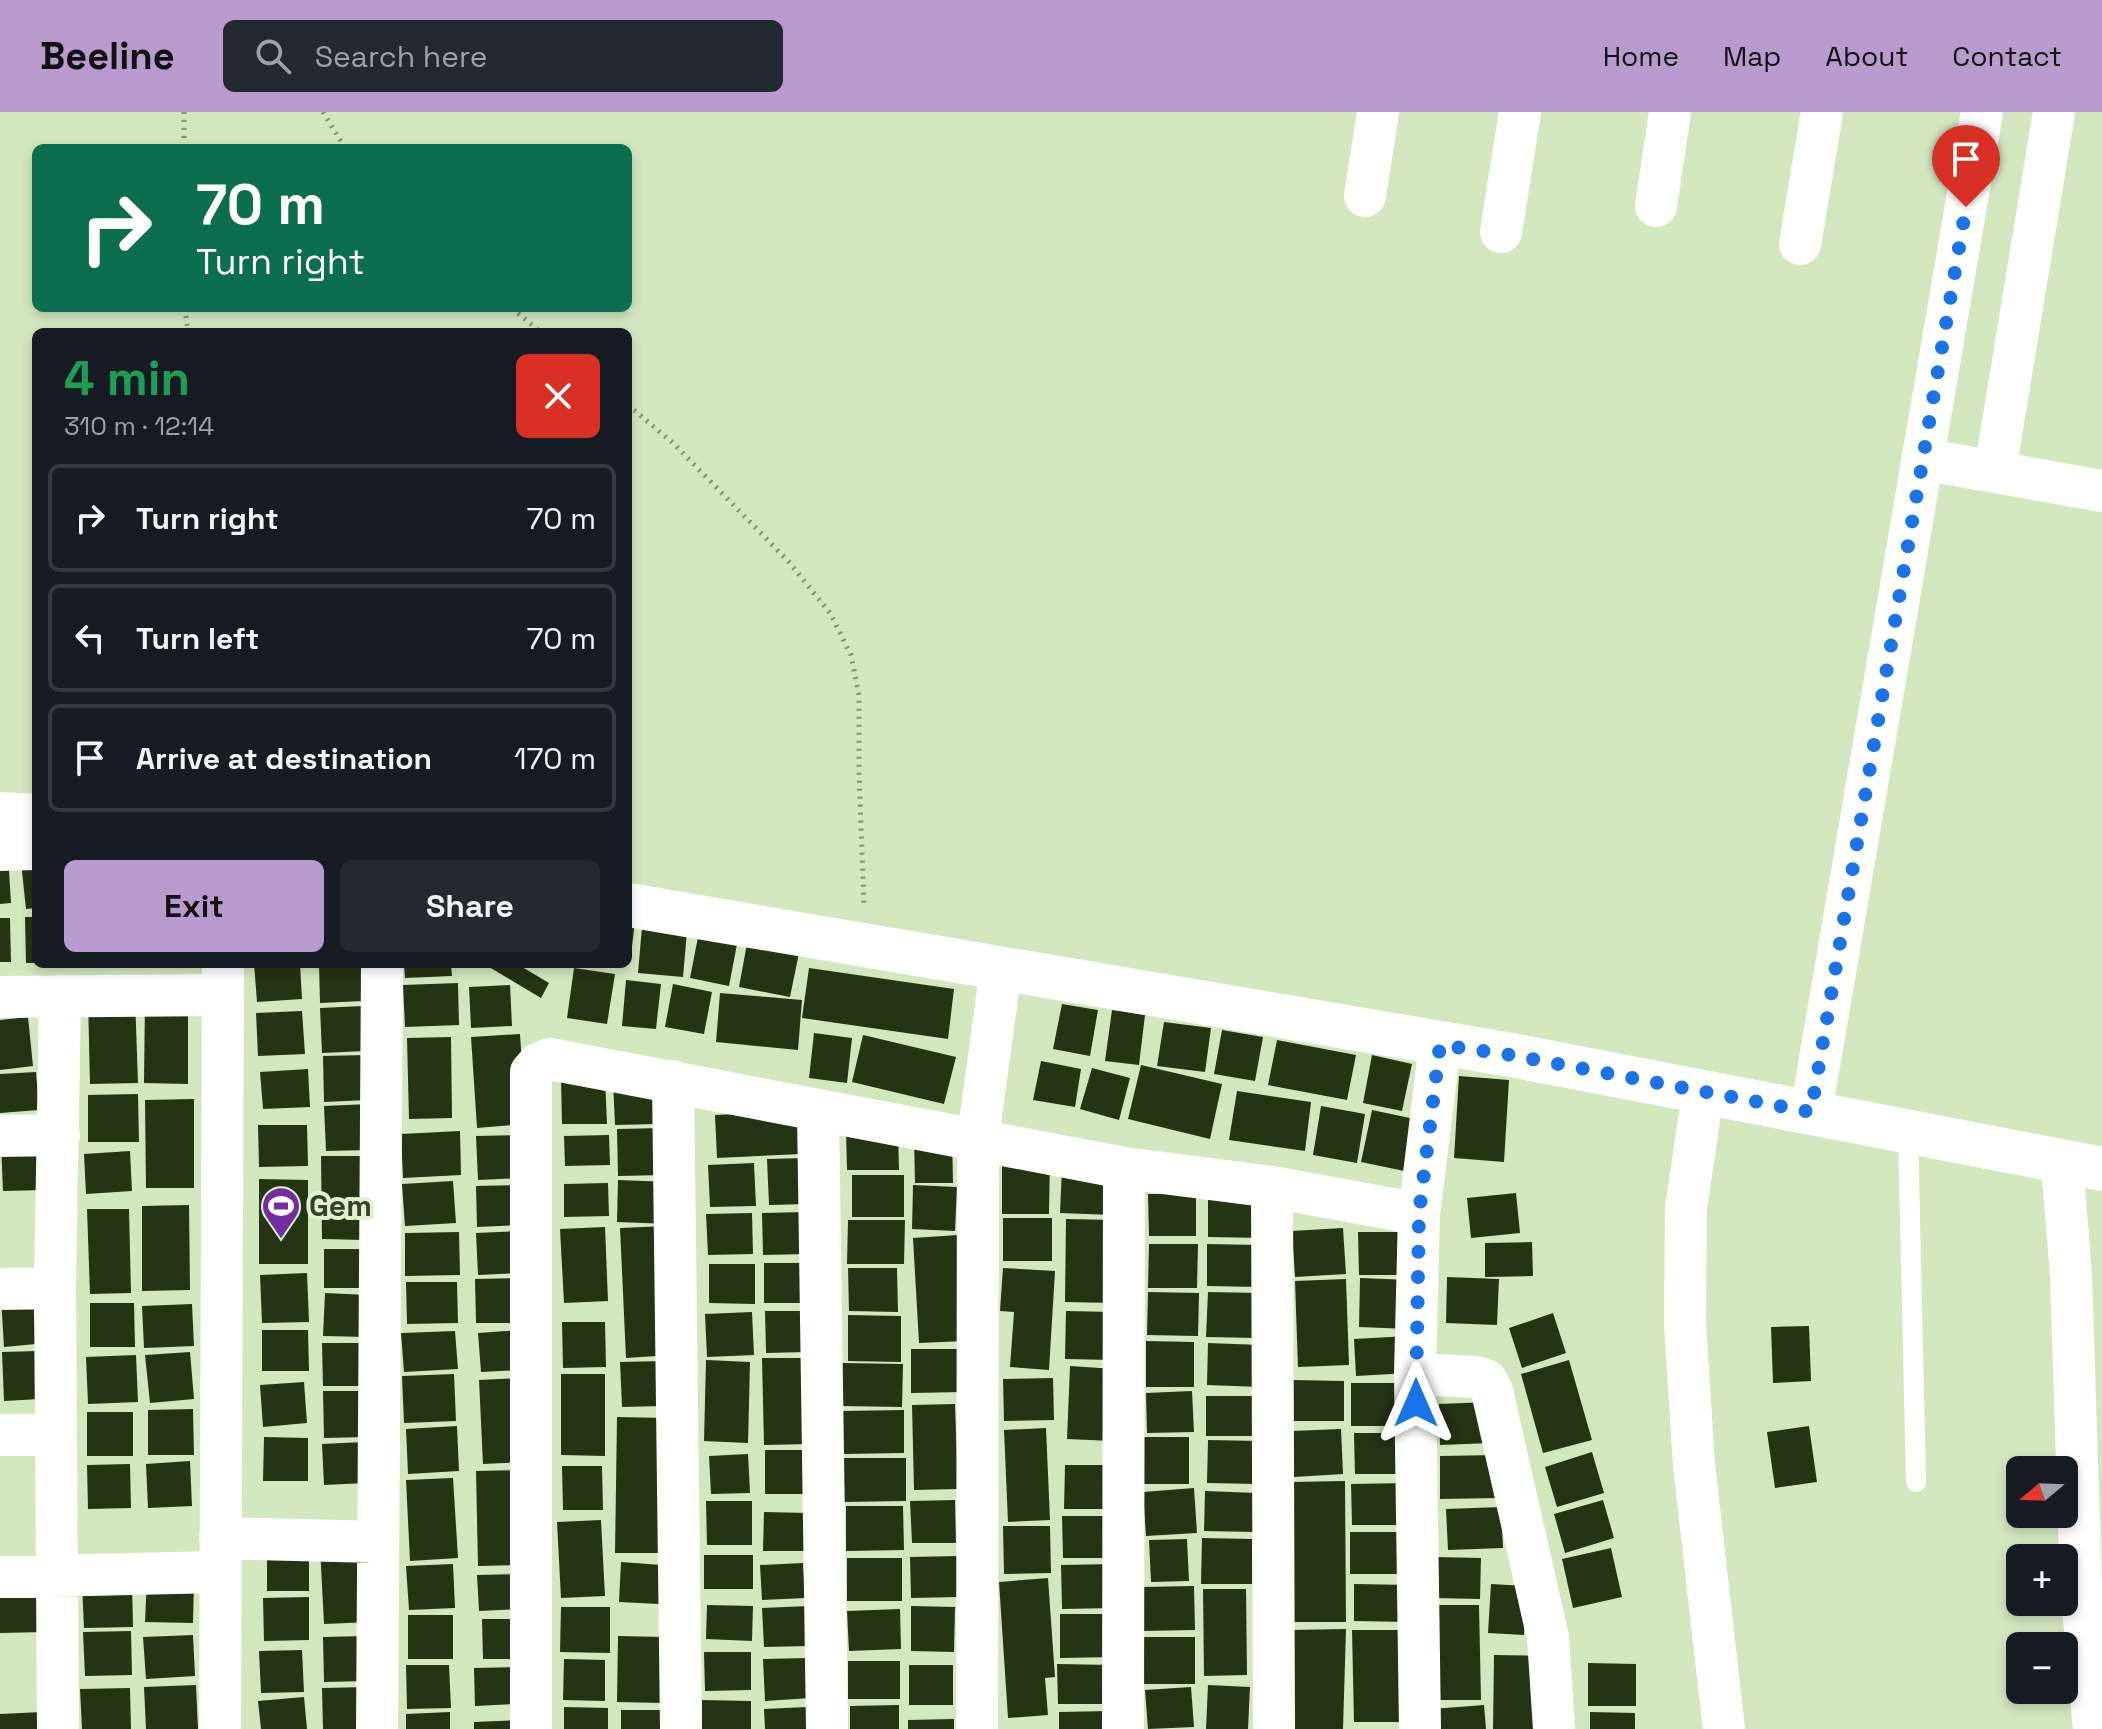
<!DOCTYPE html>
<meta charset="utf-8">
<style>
:root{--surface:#171b24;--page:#242831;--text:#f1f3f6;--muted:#9ea1a6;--line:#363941;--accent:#b99acf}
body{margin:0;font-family:"Space Grotesk",sans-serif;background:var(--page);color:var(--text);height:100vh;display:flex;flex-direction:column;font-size:30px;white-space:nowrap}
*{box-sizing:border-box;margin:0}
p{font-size:26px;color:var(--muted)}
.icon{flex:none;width:44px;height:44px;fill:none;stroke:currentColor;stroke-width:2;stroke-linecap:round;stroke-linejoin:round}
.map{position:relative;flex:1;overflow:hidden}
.panel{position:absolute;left:32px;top:216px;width:600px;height:640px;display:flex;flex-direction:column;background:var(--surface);border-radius:12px;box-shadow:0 4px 12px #0003}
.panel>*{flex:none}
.top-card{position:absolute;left:32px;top:32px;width:600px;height:168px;border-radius:12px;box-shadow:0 4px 12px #0003;background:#0b6e4f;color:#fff;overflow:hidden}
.needle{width:52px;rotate:251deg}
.tools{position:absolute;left:2006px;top:1344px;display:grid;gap:16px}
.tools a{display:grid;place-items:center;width:72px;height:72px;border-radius:12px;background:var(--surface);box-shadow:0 4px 12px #0003;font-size:40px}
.pin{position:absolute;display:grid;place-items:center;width:68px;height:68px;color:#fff;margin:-82px -34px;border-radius:50% 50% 50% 0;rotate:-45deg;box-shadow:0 0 8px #0007}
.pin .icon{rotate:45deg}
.me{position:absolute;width:88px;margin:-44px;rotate:0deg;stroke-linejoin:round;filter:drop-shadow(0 0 6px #0008)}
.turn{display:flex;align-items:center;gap:28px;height:168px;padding:0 32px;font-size:36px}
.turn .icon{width:104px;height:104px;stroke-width:2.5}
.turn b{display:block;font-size:56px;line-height:68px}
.round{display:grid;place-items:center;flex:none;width:84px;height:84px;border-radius:12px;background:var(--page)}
.summary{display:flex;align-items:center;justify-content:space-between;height:136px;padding:0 32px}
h1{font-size:48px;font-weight:700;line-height:60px;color:#1e9e55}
.cta{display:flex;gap:16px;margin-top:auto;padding:16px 32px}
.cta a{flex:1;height:92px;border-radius:12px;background:var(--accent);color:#111;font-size:32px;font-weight:700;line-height:92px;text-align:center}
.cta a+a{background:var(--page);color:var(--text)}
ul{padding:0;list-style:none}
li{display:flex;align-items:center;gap:24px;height:108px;margin:0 16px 12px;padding:0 16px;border:4px solid var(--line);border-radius:12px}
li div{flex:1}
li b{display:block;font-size:30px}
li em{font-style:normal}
header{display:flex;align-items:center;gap:48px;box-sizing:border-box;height:112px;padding:0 40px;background:var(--accent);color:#111}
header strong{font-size:38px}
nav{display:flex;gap:44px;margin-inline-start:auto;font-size:28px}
.search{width:560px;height:72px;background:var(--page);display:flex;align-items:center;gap:20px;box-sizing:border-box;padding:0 28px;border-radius:12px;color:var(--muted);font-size:30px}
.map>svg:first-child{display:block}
.building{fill:#253413}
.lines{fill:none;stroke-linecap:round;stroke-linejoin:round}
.path{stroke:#828f74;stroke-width:5;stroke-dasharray:2 6;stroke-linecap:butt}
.service{stroke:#fff;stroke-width:20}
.minor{stroke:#fff;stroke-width:42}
.tertiary{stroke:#fff;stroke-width:44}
.route{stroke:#1a73e8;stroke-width:14;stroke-dasharray:0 25.2}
.labels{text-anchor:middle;stroke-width:8;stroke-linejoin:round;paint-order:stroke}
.poi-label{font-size:30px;font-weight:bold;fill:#373f2f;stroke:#e0f4cc;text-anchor:start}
</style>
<header>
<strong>Beeline</strong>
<div class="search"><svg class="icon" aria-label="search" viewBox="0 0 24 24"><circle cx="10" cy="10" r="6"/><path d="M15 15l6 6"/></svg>Search here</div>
<nav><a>Home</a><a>Map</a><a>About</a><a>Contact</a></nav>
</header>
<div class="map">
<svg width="2102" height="1617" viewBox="0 0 2102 1617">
<rect width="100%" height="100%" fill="#d3e7bf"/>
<path class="building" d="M0,742H8L11,791L0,792Z
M36,749V796L26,797L21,750Z
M25,805H36V851H26Z
M0,806H10L11,850H0Z
M628,809L635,810L630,850H628Z
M642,815L687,819L683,865L638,861Z
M699,820L738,827L729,874L690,866Z
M748,826L800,836L790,885L739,875Z
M254,852H300L302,887L257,890Z
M319,852H362L364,889L320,891Z
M404,852H451L452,864L405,866Z
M490,852H517L549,871L541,886L489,855Z
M574,856L615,862L607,912L567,906Z
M809,856L954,877L948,927L802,906Z
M626,868L661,872L656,917L622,914Z
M458,871L459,913L405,915L403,873Z
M673,872L712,880L704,922L665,915Z
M510,873L512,914L471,916L469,875Z
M720,881L802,888L798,938L716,930Z
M135,885L138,971L90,972L88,886Z
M145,886H188V972L144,971Z
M1062,892L1098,898L1090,944L1053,937Z
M363,894L365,939L322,941L320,896Z
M1112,898L1145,903L1139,953L1105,949Z
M302,899L305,942L258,944L256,901Z
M28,905L33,954L0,958V908Z
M1164,910L1211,916L1205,960L1157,954Z
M1222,918L1263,925L1255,969L1214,962Z
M814,921L852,926L847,971L809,966Z
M520,922L526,1012L477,1016L471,925Z
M863,923L956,945L944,992L852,970Z
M451,925L452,1006L409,1007L407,926Z
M1277,928L1356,943L1347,988L1268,973Z
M366,943L368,988L324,990L323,944Z
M1372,943L1412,952L1402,999L1363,991Z
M1041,949L1081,957L1075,995L1033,988Z
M1141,953L1222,972L1210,1027L1128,1007Z
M1092,956L1130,966L1119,1008L1080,997Z
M308,957L310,995L263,997L260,960Z
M36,960L39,998L0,1001V962Z
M1459,964L1509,968L1504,1050L1454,1046Z
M561,966H605L607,1012H562Z
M655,968L657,1012L615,1013L613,970Z
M1237,979L1311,990L1305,1039L1229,1028Z
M138,982L139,1030H88V983Z
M194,987V1076H146L145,988Z
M368,992L369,1038L326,1039L324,994Z
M1321,994L1365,1002L1357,1051L1313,1043Z
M1372,998L1424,1009L1414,1061L1361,1050Z
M799,999L801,1042L717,1046L715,1003Z
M258,1013H307L308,1054L259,1055Z
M663,1016L664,1063L618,1064L617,1017Z
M846,1018H898L899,1058H847Z
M460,1019L461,1063L403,1066L401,1022Z
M520,1023L522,1066L478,1068L476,1024Z
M609,1023L610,1053L565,1054L564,1024Z
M914,1025H952L953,1071H915Z
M43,1028L45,1078L3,1079L1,1030Z
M130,1039L132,1079L86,1082L84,1042Z
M1002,1043L1050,1044L1049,1102H1002Z
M321,1044H364L365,1128L322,1127Z
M806,1046L808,1092L769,1093L767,1047Z
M754,1051L756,1094L710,1095L708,1053Z
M1062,1055L1115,1057L1113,1103L1060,1101Z
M852,1063H904V1105H852Z
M259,1067L308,1068V1152H259Z
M618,1068L670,1070L669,1112L617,1110Z
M453,1069L456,1111L405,1114L402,1072Z
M608,1071L609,1104L564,1105V1072Z
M519,1073L521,1113L477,1115L476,1074Z
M913,1073L957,1075L955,1119L912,1117Z
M1516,1081L1520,1121L1471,1126L1467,1086Z
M1148,1082H1196V1124H1149Z
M1208,1083H1262V1126L1208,1125Z
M189,1093L190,1178L142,1179V1094Z
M87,1097H129L131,1181L90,1182Z
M806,1100L807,1142L763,1143L762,1101Z
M752,1101L753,1142L708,1143L706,1102Z
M1003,1106H1052V1149H1003Z
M1066,1107L1115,1108L1114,1191L1065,1190Z
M848,1108H905L904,1152H847Z
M666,1114L672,1243L626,1246L620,1116Z
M605,1115L608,1189L564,1191L560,1117Z
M1343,1116L1346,1162L1295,1165L1292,1119Z
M519,1119L521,1161L478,1163L476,1121Z
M459,1120L460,1163L405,1164V1121Z
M1358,1120H1406V1163H1359Z
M958,1123L965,1229L919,1231L913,1126Z
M1532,1130L1533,1164L1485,1165V1131Z
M1149,1132H1198L1197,1176H1148Z
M1207,1132L1260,1133V1175L1207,1174Z
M324,1137H367V1176H324Z
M764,1151H811V1191H764Z
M709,1152H755V1192L709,1191Z
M848,1156H897L898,1200L849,1199Z
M1003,1156L1055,1159L1049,1258L1010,1255L1014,1200L1000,1199Z
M307,1161L309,1210L262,1211L260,1163Z
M1447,1165L1499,1167L1497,1213L1446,1211Z
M520,1166L521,1211H476L475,1167Z
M1360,1166L1410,1168L1408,1217L1359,1215Z
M1346,1167L1349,1253L1298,1255L1295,1169Z
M406,1170H457L458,1211L407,1212Z
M1148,1180L1199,1181L1198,1224L1147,1223Z
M1208,1180L1260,1181L1259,1226L1206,1225Z
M325,1181L368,1183L366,1225L323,1224Z
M33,1183L36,1232L4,1235L1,1185Z
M90,1191H134L135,1235H90Z
M192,1192L194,1234L144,1236L142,1194Z
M765,1199H807V1240L766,1241Z
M1066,1199L1114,1200L1113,1248L1065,1247Z
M752,1200L754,1243L707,1245L705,1202Z
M1553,1201L1566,1241L1522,1256L1509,1216Z
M848,1203L901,1204V1250L848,1249Z
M562,1210H605L606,1255L563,1256Z
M1809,1214L1811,1269L1773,1271L1771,1215Z
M262,1218H308L309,1259H262Z
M520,1218L522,1258L481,1260L478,1221Z
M455,1219L458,1257L404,1260L401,1221Z
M1408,1224L1409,1261L1356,1264L1354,1227Z
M1146,1229L1194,1230V1275H1146Z
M322,1231H366V1274H323Z
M1208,1231L1261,1233L1260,1275L1207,1273Z
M911,1237H964V1280L911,1281Z
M37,1239L40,1287L4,1289L2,1240Z
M190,1240L194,1287L150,1291L145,1243Z
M136,1243L138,1290L88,1292L86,1245Z
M762,1246H809L811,1332L764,1333Z
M706,1248L750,1250L748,1331L704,1329Z
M1569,1248L1592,1328L1543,1341L1521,1262Z
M664,1249V1294L622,1295L620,1250Z
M841,1251L903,1252L902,1295L841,1294Z
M1070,1254L1115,1257L1112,1329L1067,1327Z
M454,1262L456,1309L404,1311L402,1264Z
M561,1262H605V1344L561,1343Z
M523,1266L527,1350L483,1352L479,1268Z
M1053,1266L1054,1308L1004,1309L1003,1267Z
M1293,1268L1344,1269V1309H1293Z
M304,1270L307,1311L263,1315L260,1273Z
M1351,1271H1402V1314H1351Z
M323,1279H367L368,1325L324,1326Z
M1192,1279L1194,1320L1147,1321L1146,1281Z
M1206,1284H1258L1259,1324H1206Z
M1489,1290L1491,1331L1440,1333L1439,1292Z
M955,1292L958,1377L914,1378L912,1293Z
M193,1297L194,1343H148V1298Z
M904,1298V1341L843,1342L842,1299Z
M87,1300H133V1344H87Z
M617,1305L667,1306L666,1441H615Z
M457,1314L459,1359L408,1362L406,1317Z
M1809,1314L1817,1370L1775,1376L1767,1320Z
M1046,1316L1050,1408L1008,1410L1004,1318Z
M1341,1317L1343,1362L1294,1365L1292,1319Z
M1354,1321H1407V1362H1355Z
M264,1325L308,1326V1369H263Z
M1143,1325H1189V1372H1143Z
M1208,1328L1259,1329L1258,1372L1207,1371Z
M364,1330L366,1371L324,1373L322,1332Z
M765,1338H810V1382H765Z
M1592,1340L1604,1381L1557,1395L1545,1355Z
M748,1342L750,1381L711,1382L709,1344Z
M1499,1343V1386L1440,1387V1344Z
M844,1346H906V1389L843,1390Z
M190,1349L192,1394L148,1396L146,1352Z
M130,1352L131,1396L88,1397L87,1353Z
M1065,1353H1117V1397H1064Z
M562,1354H602L603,1398H563Z
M519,1358L520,1453L478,1454L476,1359Z
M453,1366L458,1446L410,1449L406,1368Z
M1345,1369L1346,1510H1292L1291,1370Z
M1407,1371V1413H1352L1351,1372Z
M1194,1376L1197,1421L1146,1424L1143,1380Z
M1205,1379L1257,1381L1256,1420L1204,1419Z
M955,1388L956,1431H912L910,1389Z
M1603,1388L1614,1426L1565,1441L1554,1402Z
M706,1389H752V1433H707Z
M846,1394H903L904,1438L846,1439Z
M1501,1395L1503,1436L1448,1438L1446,1397Z
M764,1400L809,1401V1439H763Z
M1062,1404H1116L1117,1446H1063Z
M601,1408L605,1484L561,1486L557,1410Z
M1003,1414H1050L1051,1461L1004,1462Z
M1350,1420H1407L1408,1462H1350Z
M1202,1426L1252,1427V1472H1201Z
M1187,1427L1189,1469L1151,1470L1149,1428Z
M367,1433L371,1510L324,1512L320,1435Z
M267,1434H309V1479H267Z
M1611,1436L1622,1485L1573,1496L1562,1447Z
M704,1443H753V1477H704Z
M958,1444L959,1485L911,1486L910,1445Z
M1435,1445L1481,1446L1480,1487L1435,1486Z
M847,1446H902V1489H847Z
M621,1450L661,1453L659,1492L619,1490Z
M803,1451L805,1486L762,1488L760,1453Z
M453,1452L455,1496L409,1498L406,1454Z
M1115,1452L1116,1496L1062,1497L1061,1453Z
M518,1462L519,1497L479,1499L477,1463Z
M1048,1466L1055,1565L1045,1566L1048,1603L1008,1606L999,1470Z
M147,1467L194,1469L193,1511L145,1510Z
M132,1470L133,1515L84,1516L82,1472Z
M1354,1472L1410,1473L1409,1510L1354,1509Z
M1491,1472L1526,1474L1524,1523L1488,1521Z
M0,1474H45L46,1520L0,1521Z
M1194,1474L1195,1518L1142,1519L1141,1475Z
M1203,1477H1246L1247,1563L1204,1564Z
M309,1485V1528L264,1529L263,1486Z
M707,1493L753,1494L752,1529L706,1527Z
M1436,1493H1479L1481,1588H1437Z
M809,1494L810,1534L764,1535L762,1496Z
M911,1494L955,1495L954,1540L911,1539Z
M561,1495H610V1541L560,1540Z
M900,1497L901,1537L849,1539L847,1499Z
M1060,1502H1113L1114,1545L1060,1546Z
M408,1503H453V1547H408Z
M482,1507H517V1547H483Z
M1346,1517L1343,1617H1291V1518Z
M1352,1518H1411L1412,1610H1354Z
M131,1519L132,1563L85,1564L83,1520Z
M193,1523L195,1564L146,1567L143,1525Z
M366,1524L367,1569L324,1570L323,1525Z
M618,1524L665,1525L664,1591L617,1590Z
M1144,1525H1195V1572H1144Z
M302,1538L304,1580L261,1581L259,1539Z
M704,1540H751V1578L705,1579Z
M1494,1543L1546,1544L1545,1617H1493Z
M809,1546L811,1586L765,1589L763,1547Z
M564,1547L605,1548V1589L563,1588Z
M848,1549H900V1587H848Z
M1588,1551L1636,1552V1594H1588Z
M1057,1552L1114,1553V1592H1058Z
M406,1553H449L451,1596L407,1597Z
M909,1553H953V1593H909Z
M516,1555L517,1592L475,1594L474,1556Z
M196,1573L198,1617H146L144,1575Z
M1208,1573L1250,1575L1248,1617H1206Z
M369,1575L370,1617H323L322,1576Z
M1191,1575L1194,1615L1148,1617L1145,1578Z
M130,1576L131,1617H82L80,1577Z
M304,1585L307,1617H261L258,1589Z
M702,1588L751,1589V1617H701Z
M899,1593V1617H850V1594Z
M1484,1593L1486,1617H1434L1432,1597Z
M564,1595L608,1596V1617H564Z
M807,1595V1617H765L764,1597Z
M621,1598H663V1617H621Z
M1110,1599V1617H1059V1600Z
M42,1600L43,1617H0V1602Z
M450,1600V1617H406V1602Z
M1590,1600L1635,1601V1617H1590Z
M954,1607V1617H908V1608Z
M519,1608V1617H474V1610Z"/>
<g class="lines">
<path class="path" d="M184,0V36
M323,0L345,36
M185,196L188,220
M512,196L540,220
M628,293L673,331L789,450L830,501L851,543L859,583V661L864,793"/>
<path class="service" d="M1908,1019L1916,1370"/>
<path class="minor" d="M1365,84L1378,0
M1656,94L1670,0
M1501,120L1520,0
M1800,132L1822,0
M1922,347L2102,379
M1995,359L2054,0
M0,701L36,703
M0,738L36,737
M0,885L223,883
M673,969L681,1617
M1703,981L1686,1096L1685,1211L1694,1353L1724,1617
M818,1000L827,1617
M1811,1000L1982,0
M0,1024L59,1023
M2062,1051L2071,1164L2081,1475L2094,1617
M1272,1075L1274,1617
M0,1177L55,1176
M1415,1262L1476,1265L1486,1268L1492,1279L1548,1526L1554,1617
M0,1323H56
M220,1426L376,1430
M0,1465L220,1460
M58,1617L55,1176L60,884
M220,1617L223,852
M377,1617L382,852
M531,1617V960L538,952L550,947L1124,1056L1272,1075L1419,1102
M977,1617L978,1026L1001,856
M1123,1617L1124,1056
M1420,1617L1415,1262L1419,1102L1440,933"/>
<path class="tertiary" d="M628,793L1511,943L2102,1057"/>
</g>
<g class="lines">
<path class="route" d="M1416,1291L1419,1102L1440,933L1511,943L1811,1000L1966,95"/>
</g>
<defs>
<g id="stadium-pin" transform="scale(2)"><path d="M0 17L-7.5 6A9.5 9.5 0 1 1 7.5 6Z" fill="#742da0" stroke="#e0f4cc"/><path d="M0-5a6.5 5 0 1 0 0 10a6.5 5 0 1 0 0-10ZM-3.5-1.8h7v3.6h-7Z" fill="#fff"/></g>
</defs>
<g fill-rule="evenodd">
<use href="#stadium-pin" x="281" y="1094"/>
</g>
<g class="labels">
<g class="poi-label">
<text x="309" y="1104">Gem</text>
</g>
</g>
</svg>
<div class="tools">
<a><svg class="needle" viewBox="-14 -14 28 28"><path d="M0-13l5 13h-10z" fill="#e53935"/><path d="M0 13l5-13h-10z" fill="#9ea1a6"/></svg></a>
<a>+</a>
<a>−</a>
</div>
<div class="pin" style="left:1966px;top:95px;background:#d93025"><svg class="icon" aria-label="arrive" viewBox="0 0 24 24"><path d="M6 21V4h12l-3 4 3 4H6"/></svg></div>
<svg class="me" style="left:1416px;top:1291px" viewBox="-20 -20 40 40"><path d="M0-17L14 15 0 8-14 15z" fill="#1a73e8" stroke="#fff" stroke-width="4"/></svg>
<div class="top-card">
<div class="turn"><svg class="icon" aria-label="right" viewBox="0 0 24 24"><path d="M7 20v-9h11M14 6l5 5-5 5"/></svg><div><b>70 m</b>Turn right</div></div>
</div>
<section class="panel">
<div class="summary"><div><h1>4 min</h1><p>310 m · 12:14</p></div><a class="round" style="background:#d93025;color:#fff"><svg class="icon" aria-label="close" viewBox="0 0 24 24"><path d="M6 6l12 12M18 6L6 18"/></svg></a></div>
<ul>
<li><svg class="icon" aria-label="right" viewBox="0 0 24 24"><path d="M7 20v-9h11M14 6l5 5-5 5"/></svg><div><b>Turn right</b></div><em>70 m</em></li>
<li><svg class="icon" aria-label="left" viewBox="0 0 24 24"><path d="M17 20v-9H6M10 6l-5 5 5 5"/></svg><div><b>Turn left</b></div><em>70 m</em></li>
<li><svg class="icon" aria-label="arrive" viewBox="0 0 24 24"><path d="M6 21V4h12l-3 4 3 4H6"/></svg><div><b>Arrive at destination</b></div><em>170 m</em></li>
</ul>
<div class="cta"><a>Exit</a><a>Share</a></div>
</section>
</div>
